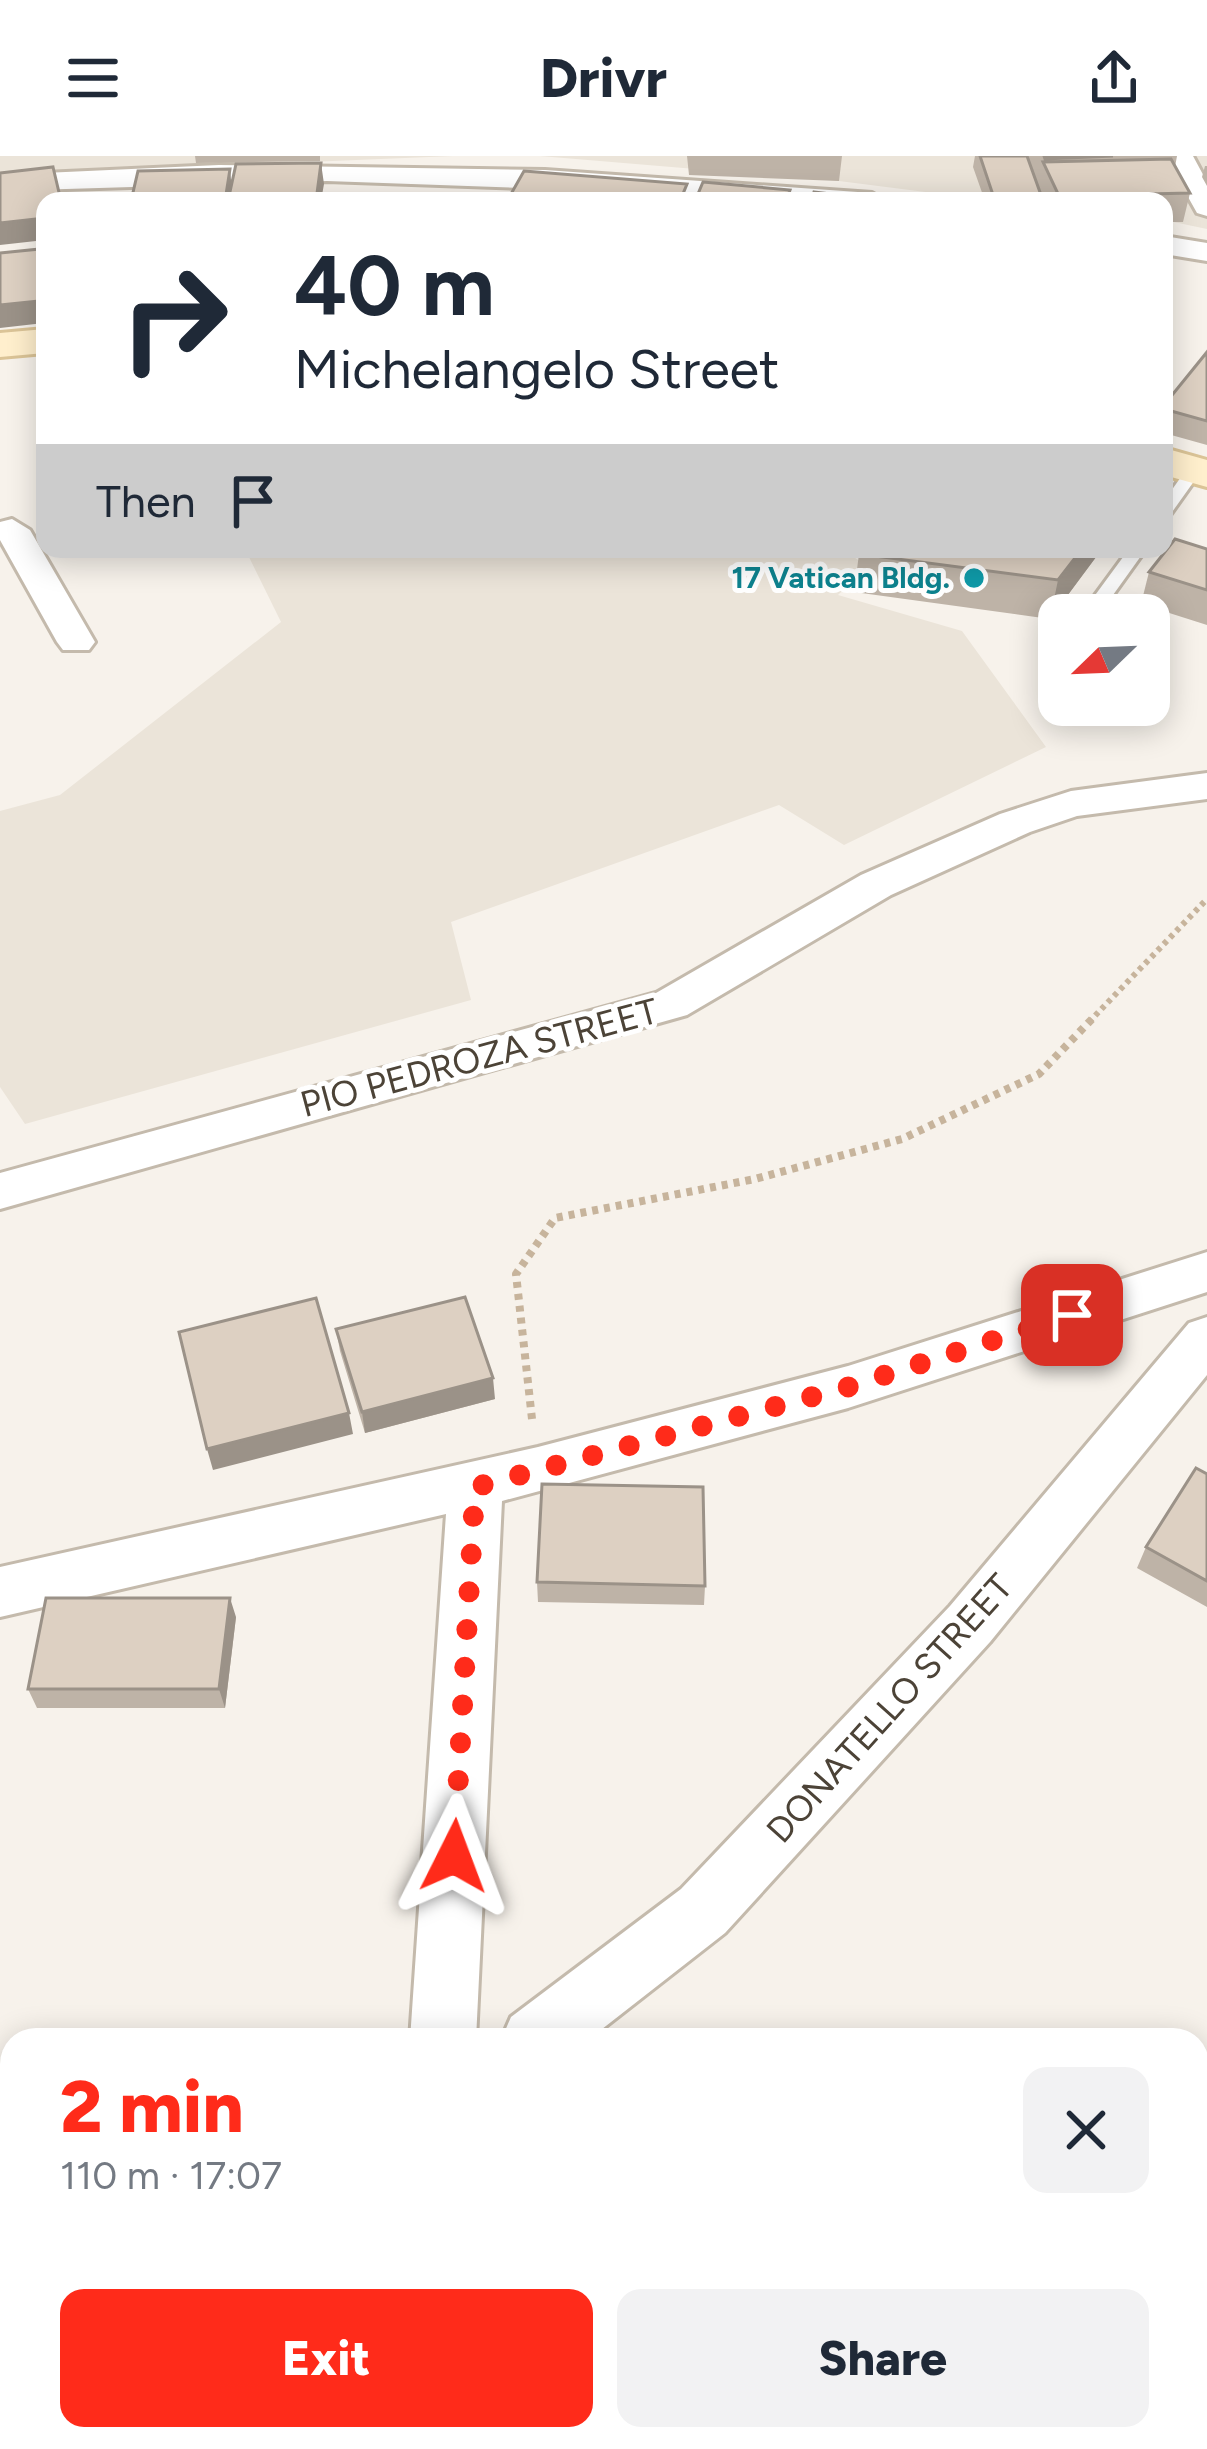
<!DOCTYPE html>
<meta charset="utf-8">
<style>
:root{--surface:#fff;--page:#f2f2f3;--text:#1f2937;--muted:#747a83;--accent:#ff2b1a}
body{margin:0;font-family:Figtree,sans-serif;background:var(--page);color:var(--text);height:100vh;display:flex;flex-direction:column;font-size:45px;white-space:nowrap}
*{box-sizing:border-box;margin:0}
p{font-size:39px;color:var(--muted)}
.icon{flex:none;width:66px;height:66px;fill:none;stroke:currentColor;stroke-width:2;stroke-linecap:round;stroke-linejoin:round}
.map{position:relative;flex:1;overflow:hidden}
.side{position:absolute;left:0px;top:1872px;width:1209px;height:423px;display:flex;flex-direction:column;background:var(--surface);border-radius:36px 36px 0 0;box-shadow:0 6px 30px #0003}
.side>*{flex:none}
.hud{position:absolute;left:36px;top:36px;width:1137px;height:366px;border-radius:24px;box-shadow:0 6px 30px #0003;background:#fff;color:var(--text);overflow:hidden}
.needle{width:78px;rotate:247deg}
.controls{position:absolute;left:1038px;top:438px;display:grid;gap:24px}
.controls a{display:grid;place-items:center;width:132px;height:132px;border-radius:24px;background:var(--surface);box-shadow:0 6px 30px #0003;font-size:60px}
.pin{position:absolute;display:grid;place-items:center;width:102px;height:102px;color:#fff;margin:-51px;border-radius:24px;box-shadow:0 6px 18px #0006}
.me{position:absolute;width:132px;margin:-66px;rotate:3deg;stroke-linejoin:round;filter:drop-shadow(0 0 9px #0008)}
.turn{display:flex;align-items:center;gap:42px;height:252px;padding:0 60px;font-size:54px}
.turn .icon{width:156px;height:156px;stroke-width:2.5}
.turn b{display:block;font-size:84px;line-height:102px}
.then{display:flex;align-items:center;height:114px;padding:0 60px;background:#0003;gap:24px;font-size:45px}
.round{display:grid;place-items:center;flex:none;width:126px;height:126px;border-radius:24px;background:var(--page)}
.overview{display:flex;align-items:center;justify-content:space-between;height:204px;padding:0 60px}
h1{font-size:72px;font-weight:800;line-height:90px;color:var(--accent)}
.action{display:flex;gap:24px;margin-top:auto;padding:24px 60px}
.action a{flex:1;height:138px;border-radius:24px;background:var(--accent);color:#fff;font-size:48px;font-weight:800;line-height:138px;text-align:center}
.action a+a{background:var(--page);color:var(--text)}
header{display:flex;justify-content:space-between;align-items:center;height:156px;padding:0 60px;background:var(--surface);font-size:54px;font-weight:800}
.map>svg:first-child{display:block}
.residential{fill:#ebe4d9}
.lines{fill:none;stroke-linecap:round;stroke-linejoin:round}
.service-casing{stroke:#c4baac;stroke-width:6}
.minor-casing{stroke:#c4baac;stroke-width:6}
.secondary-casing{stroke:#dbc497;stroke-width:6}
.path-far1{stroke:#c7b49c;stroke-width:6;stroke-dasharray:4.5 4.5;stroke-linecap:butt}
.path{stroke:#c7b49c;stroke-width:8;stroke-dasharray:6 6;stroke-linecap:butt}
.service{fill:#fff;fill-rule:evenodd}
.minor{fill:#fff;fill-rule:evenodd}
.secondary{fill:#ffefcd;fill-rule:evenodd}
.wall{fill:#beb3a7}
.shaded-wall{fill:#9b9288}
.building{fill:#ddd0c2;stroke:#9b9288;stroke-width:3}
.route{stroke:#ff2b1a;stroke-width:21;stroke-dasharray:0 37.8}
.culture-dot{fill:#0f9aa8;stroke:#fff;stroke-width:4.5}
.labels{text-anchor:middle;stroke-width:10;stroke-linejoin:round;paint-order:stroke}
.far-culture-label{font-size:30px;font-weight:bold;fill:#0d838f;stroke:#fff;text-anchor:end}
.street-label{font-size:36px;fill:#4c4337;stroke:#fff}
</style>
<header><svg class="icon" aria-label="menu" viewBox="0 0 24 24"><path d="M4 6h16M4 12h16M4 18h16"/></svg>Drivr<svg class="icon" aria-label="share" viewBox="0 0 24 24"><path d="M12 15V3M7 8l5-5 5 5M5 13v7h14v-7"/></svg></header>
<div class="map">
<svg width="1207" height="2293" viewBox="0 0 1207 2293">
<rect width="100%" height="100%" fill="#f7f2eb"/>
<path class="residential" d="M0,0H453L0,19Z
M540,0H1207V73L1164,64V45H996L839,25Z
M245,393H842L867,410L838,439L962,475L1046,591L844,689L779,649L451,766L471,844L25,968L0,931V655L60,639L281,466Z"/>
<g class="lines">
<g class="service-casing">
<path id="service" d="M1188,311L1202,314L1170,359L1164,361V345Z
M1129,393H1146L1108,446H1096L1093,442Z"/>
</g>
<g class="minor-casing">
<path id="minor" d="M1165,0H1193L1207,26V60L1197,57Z
M219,9L545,14L872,37L886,45L327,25L0,35V19Z
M1164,80L1207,87V105L1164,98Z
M12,363L30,374L95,486L89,494H63L57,486L0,384V366Z
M1207,617V643L1077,660L1030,676L891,739L687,859L0,1053V1017L656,837L861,719L1000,658L1071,635Z
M1207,1096V1136L848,1252L502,1345L476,1884H410L446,1358L0,1461V1411L538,1291L848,1210Z
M1207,1161V1219L990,1486L725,1777L588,1884H501L511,1861L681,1733L950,1450L1189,1167Z
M1207,2076V2156L1197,2161V2080Z
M400,2283H474V2293H400Z
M1027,2283H1106L1102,2293H1023Z"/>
</g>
<g class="secondary-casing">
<path id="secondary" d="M45,173V197L0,201V177Z
M1164,292L1207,304V331L1164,319Z"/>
</g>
<path class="path-far1" d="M1089,866L1207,743"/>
<path class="path" d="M532,1263L516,1118L555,1062L755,1023L902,983L1039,918L1092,863"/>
<use href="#service" class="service"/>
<use href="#minor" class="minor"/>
<use href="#secondary" class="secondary"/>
</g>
<path class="wall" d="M195,0H320V5L196,7Z
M687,0H842L839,25L689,19Z
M975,0H1177L1175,11L1190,37L1183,66H1164V45H1042L1041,42L1040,45H985L973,11Z
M1205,10H1207V30L1202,21Z
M1207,196V289L1164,277V249Z
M859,393H1102L1050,463L854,436L859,398L862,395Z
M1207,393V469L1141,448L1149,416Z
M336,1173L495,1243L365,1277L340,1195Z
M1207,1318V1451L1137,1412L1146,1391Z
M537,1426L705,1430L704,1449L538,1446Z
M236,1461L225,1552H37L28,1533Z"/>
<path class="shaded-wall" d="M321,7L324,28L321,45H316Z
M230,13L232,35L231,45H225Z
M45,62V84L0,89V67Z
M40,93L45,114L43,127L45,136L44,167L0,172V149Z
M1082,393H1102L1050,463L1058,424Z
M493,1222L495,1243L365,1277L362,1256Z
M349,1257L353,1278L213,1314L207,1293Z
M230,1442L236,1461L225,1552L219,1533Z"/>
<path class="building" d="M980,0H1027L1041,39H993Z
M1044,0H1113L1045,3Z
M1171,3L1190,37L1059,40L1043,6Z
M321,7L316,45H228L236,8Z
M53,11L61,45H45V62L0,67V17Z
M230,13L225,45H131L138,15Z
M524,15L687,28L680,45H507Z
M703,26L790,34L786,45H695Z
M814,36L873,43L872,45H811Z
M40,93L39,145L0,149V97Z
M1207,196V265L1164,253V249Z
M1175,383L1207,393V434L1149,416Z
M864,393H1082L1058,424L859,398Z
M465,1141L493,1222L362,1256L336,1173Z
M316,1142L349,1257L207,1293L179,1176Z
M1196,1312L1207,1318V1425L1146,1391Z
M542,1328L703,1331L705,1430L537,1426Z
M46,1442H230L219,1533H28Z"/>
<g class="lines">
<path class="route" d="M454,1700L475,1331L848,1231L1072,1159"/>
</g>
<circle class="culture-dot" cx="974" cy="422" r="12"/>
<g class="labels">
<g class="far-culture-label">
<text x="950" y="432">17 Vatican Bldg.</text>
</g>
<g class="street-label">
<text transform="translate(479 901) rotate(-15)" y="13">PIO PEDROZA STREET</text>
<text transform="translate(889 1552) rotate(-48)" y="13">DONATELLO STREET</text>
</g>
</g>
</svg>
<div class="controls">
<a><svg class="needle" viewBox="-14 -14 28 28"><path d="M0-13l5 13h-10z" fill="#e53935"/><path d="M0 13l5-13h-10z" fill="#747a83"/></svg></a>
</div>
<div class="pin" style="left:1072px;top:1159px;background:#d93025"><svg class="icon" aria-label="arrive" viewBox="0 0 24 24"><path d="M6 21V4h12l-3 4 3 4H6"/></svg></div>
<svg class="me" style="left:454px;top:1700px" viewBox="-20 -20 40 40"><path d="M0-17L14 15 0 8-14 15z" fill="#ff2b1a" stroke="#fff" stroke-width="4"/></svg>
<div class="hud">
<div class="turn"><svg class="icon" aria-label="right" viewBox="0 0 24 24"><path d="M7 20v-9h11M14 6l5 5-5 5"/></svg><div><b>40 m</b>Michelangelo Street</div></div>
<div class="then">Then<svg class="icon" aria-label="arrive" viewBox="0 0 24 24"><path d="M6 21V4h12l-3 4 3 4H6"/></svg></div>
</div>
<section class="side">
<div class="overview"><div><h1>2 min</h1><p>110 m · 17:07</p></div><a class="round"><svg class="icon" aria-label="close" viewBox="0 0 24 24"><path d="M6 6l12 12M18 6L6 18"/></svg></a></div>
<div class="action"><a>Exit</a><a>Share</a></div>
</section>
</div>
